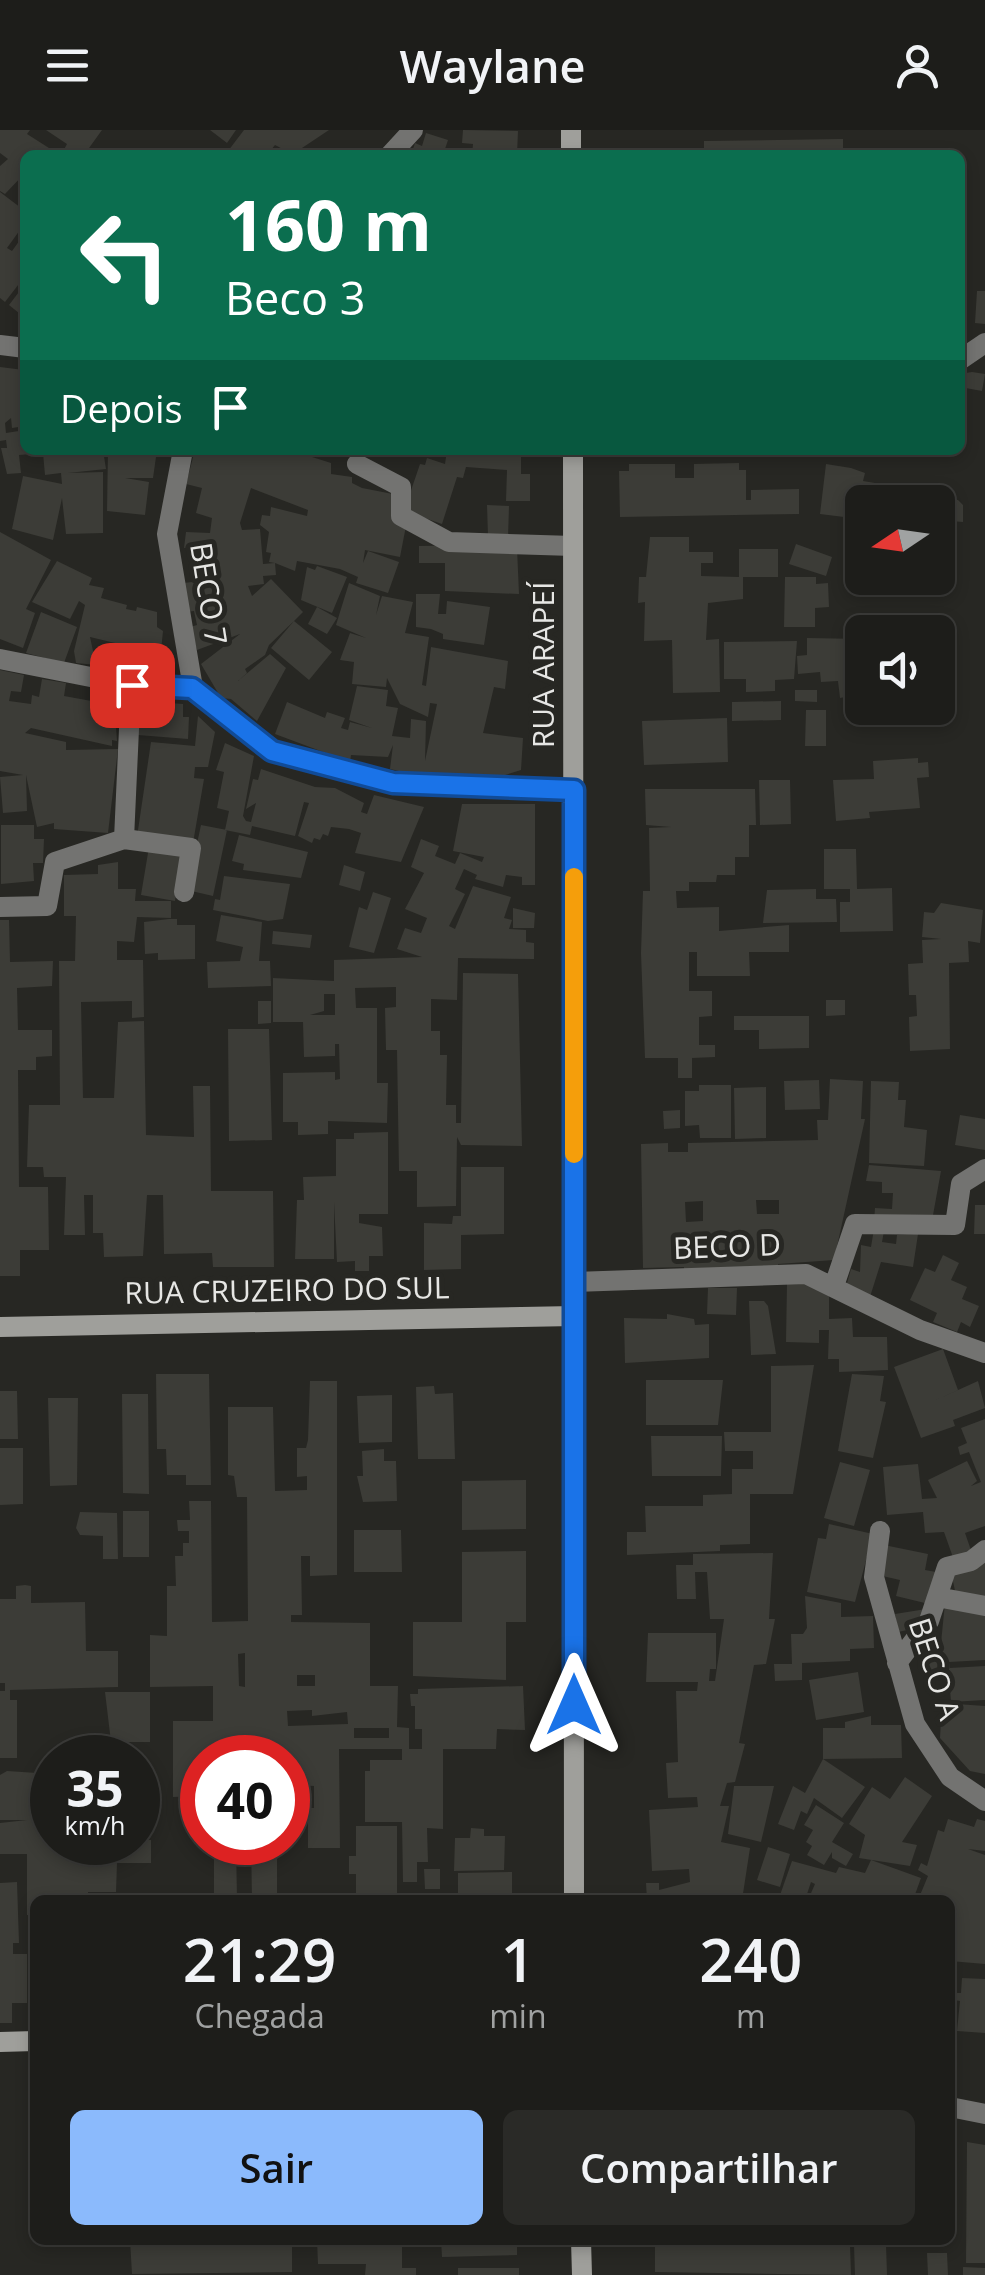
<!DOCTYPE html>
<html lang="pt">
<meta charset="utf-8">
<style>
:root{--surface:#1d1d1a;--page:#2a2a27;--text:#f1f3f6;--muted:#a0a2a2;--line:#3b3b39;--accent:#8bbafc}
body{margin:0;font-family:"Open Sans",sans-serif;background:var(--page);color:var(--text);height:100vh;display:flex;flex-direction:column;font-size:38px;white-space:nowrap}
*{box-sizing:border-box;margin:0}
p{font-size:32px;color:var(--muted)}
.icon{flex:none;width:55px;height:55px;fill:none;stroke:currentColor;stroke-width:2;stroke-linecap:round;stroke-linejoin:round}
.map{position:relative;flex:1;overflow:hidden}
.details{position:absolute;left:30px;top:1765px;width:925px;height:350px;display:flex;flex-direction:column;background:var(--surface);border-radius:15px;box-shadow:0 5px 15px #0003,0 0 0 2px var(--line)}
.details>*{flex:none}
.top-card{position:absolute;left:20px;top:20px;width:945px;height:305px;border-radius:15px;box-shadow:0 5px 15px #0003,0 0 0 2px var(--line);background:#0b6e4f;color:#fff;overflow:hidden}
.needle{width:65px;rotate:257deg}
.fabs{position:absolute;left:845px;top:355px;display:grid;gap:20px}
.fabs a{display:grid;place-items:center;width:110px;height:110px;border-radius:15px;background:var(--surface);box-shadow:0 5px 15px #0003,0 0 0 2px var(--line);font-size:50px}
.speed{position:absolute;left:30px;top:1605px;display:flex;gap:20px;font-size:50px;font-weight:700;text-align:center}
.speed>*{display:grid;place-content:center;width:130px;height:130px;border-radius:50%;background:var(--surface);box-shadow:0 5px 15px #0003,0 0 0 2px var(--line);line-height:1}
.speed small{font-size:25px;font-weight:400}
.speed .limit{border:15px solid #d22;background:#fff;color:#111}
.pin{position:absolute;display:grid;place-items:center;width:85px;height:85px;color:#fff;margin:-42px;border-radius:20px;box-shadow:0 5px 15px #0006}
.me{position:absolute;width:110px;margin:-55px;rotate:0deg;stroke-linejoin:round;filter:drop-shadow(0 0 8px #0008)}
.turn{display:flex;align-items:center;gap:35px;height:210px;padding:0 40px;font-size:45px}
.turn .icon{width:130px;height:130px;stroke-width:2.5}
.turn b{display:block;font-size:70px;line-height:85px}
.then{display:flex;align-items:center;height:95px;padding:0 40px;background:#0003;gap:20px;font-size:38px}
.eta{display:flex;justify-content:space-evenly;align-items:center;height:170px;text-align:center}
.eta b{font-size:60px;font-weight:600;line-height:70px}
.primary-button{display:flex;gap:20px;margin-top:auto;padding:20px 40px}
.primary-button a{flex:1;height:115px;border-radius:15px;background:var(--accent);color:#111;font-size:40px;font-weight:600;line-height:115px;text-align:center}
.primary-button a+a{background:var(--page);color:var(--text)}
header{display:flex;justify-content:space-between;align-items:center;height:130px;padding:0 40px;background:var(--surface);font-size:45px;font-weight:600}
.map>svg:first-child{display:block}
.building{fill:#3c3c37;fill-rule:evenodd}
.lines{fill:none;stroke-linecap:round;stroke-linejoin:round}
.lane{stroke:#737371;stroke-width:20}
.street{stroke:#737371;stroke-width:20}
.secondary{stroke:#9f9f9b;stroke-width:20}
.route-casing{stroke:#114b97;stroke-width:25}
.route{stroke:#1a73e8;stroke-width:18}
.slow{stroke:#f59e0b;stroke-width:18}
.labels{text-anchor:middle;stroke-width:10;stroke-linejoin:round;paint-order:stroke}
.street-label{font-size:30px;fill:#e6e6e4;stroke:#272723}
</style>
<header><svg class="icon" aria-label="menu" viewBox="0 0 24 24"><path d="M4 6h16M4 12h16M4 18h16"/></svg>Waylane<svg class="icon" aria-label="person" viewBox="0 0 24 24"><circle cx="12" cy="8" r="4"/><path d="M4 21q1-7 8-7t8 7"/></svg></header>
<div class="map">
<svg width="985" height="2145" viewBox="0 0 985 2145">
<rect width="100%" height="100%" fill="#272723"/>
<path class="building" d="M0,0H30L27,4L60,25H25V43L5,64L0,61V36L8,29L0,23Z
M46,0H102L84,25H61L67,14Z
M210,0H236L227,13Z
M244,0H329L302,18L306,25H294L275,15L267,25H225Z
M463,0L518,1L517,25H472L473,14L462,13Z
M426,3L448,10L443,25H411L415,13L422,16Z
M843,9V25H704V11Z
M0,62L25,81V93L7,118L12,121L25,103V146L5,172L0,168Z
M25,154V188L9,175Z
M977,161H985V194L975,193Z
M0,237L24,240L25,296L12,298L11,288L5,293L6,303L25,300V320H103L106,339L68,343L103,342V403L66,404L62,368L53,410L12,399L23,346L62,354L61,343L45,345L43,323L19,325L21,343L7,344L1,318H7L6,310L0,311Z
M972,242L985,244L982,261L960,257V244Z
M108,320H157L153,348H125L149,352L145,385L107,381Z
M195,320H290L331,333V344L352,347V353L362,358L398,365L393,392L406,396L400,427L365,420L363,433L368,421L399,432L388,463L356,453L358,447L340,439L297,431L295,441L275,433L276,445L263,446L264,454L248,456L252,466L271,449L303,482L294,491L332,522L309,550L271,518L294,491L269,515L265,525L245,539L247,543L238,551L270,524L286,538L257,591L231,569L221,568L201,534L240,504L197,520L190,497L197,495L194,481L186,482L183,453L202,451L201,440L215,439L214,427H189V417L184,418L186,402L210,403L212,388L196,383L202,358L186,354ZM251,358L308,380L307,386L271,377L270,386L262,385L260,395L269,402L266,422L271,423L269,432L275,433L263,434L260,399L242,400L240,393Z
M447,320H514V326H521V344H530V371H506L507,340L466,337L463,348L457,347L442,394L404,381L420,334L425,335L427,328L445,334Z
M739,333V340H746V370H751V360L799,359V384L620,387L619,341H629V334H675V348H694V334Z
M826,334L851,338L865,343L863,351L887,355L885,372H862V383L845,380L844,387L820,384Z
M912,359L930,360V368L958,370L963,375V392L938,390V372H912Z
M487,375L509,376L508,408L488,406Z
M0,402L51,430L26,479L35,483L23,518L0,509Z
M650,407H689V422H713V433H701V446L739,447V419H778V447H743V469L708,473L706,510L719,509L720,562L673,563L672,510L644,511L645,472L638,473L639,447H646Z
M796,414L832,427L826,446L789,434Z
M483,415L517,418L519,464L445,461V433H419V416Z
M57,431L92,448L89,455L104,458L101,468L127,475L126,479L136,481L137,477L157,482V497L163,501L159,540L129,537L131,523L114,521L115,513L90,507L96,535L76,533L74,521L85,475L79,471L70,489L32,472Z
M317,436L347,447L332,483L301,470L307,437L315,440Z
M785,447H816V454L828,453L829,477L815,478V497H784Z
M349,453L380,466L376,485L382,466L413,472L405,503L429,507L422,555L426,556L431,517L508,531L505,559L494,557L483,603L523,608L521,640L502,646H421L390,639L393,615L388,627L351,625L350,632L275,604L287,572L325,588L327,582L345,588L341,598L348,600L350,592L372,598L349,590L357,556L388,560L386,576L398,578L392,606L410,608L411,589L426,591L425,631L437,574L430,573L428,587L400,574L387,548L386,557L352,554L354,532L340,530L350,503L366,508L336,495Z
M416,464H440L438,484H446L447,471L490,477L484,515L443,509V504L431,499L416,497Z
M317,477L337,488L327,504L308,494Z
M41,482L77,497L64,533L26,523Z
M807,508L862,509V564L840,568L838,551L821,552L820,542L798,544L797,526L807,525Z
M797,511L794,549L775,550V561L746,562V549H724V512Z
M0,540L24,545L21,562L11,561L9,571L31,574L32,565L39,567L42,549L66,553L64,566L108,574L107,581L115,582L117,611L112,610V616L31,598L25,603L66,612V620L118,619L108,703L54,699V693L37,697L26,645L27,681L3,683L0,647L23,645L0,641Z
M795,560H817V572L795,571Z
M135,561L170,563V573L183,574V587H189L188,609L138,605Z
M781,571V590L732,591V572Z
M806,580H826V616H805Z
M198,586L215,602L208,637H195L194,648L204,649L193,713L137,707L151,612L195,616Z
M727,588L728,632L644,635L642,591Z
M225,613L254,626L243,686L246,691L251,692L256,673L246,679L253,649L258,650L261,639L315,657L335,658L364,673L361,682L367,684L374,665L424,677L401,732L355,723L361,703L349,699L331,697L328,706L323,704L320,710L314,708L312,713L298,706L309,673L304,672L295,706L252,696L250,705L225,700L229,681L217,678L224,642L216,640Z
M918,628V633L928,632L929,647L917,648L920,678L869,682L870,688L836,691L833,650L874,649L873,631Z
M759,650H790L791,694L760,695Z
M645,659H755L756,695H749V727H735V745H717L716,752H689V761H676L677,778L719,777V801L789,795V822H749L750,846H697V822H689V861H712V886L699,887V915H715V927L692,928V948H678V928H645L641,823L643,761H650L649,698L671,697L646,695Z
M462,674H535V755H522V747L506,745L503,757L475,749L477,745L464,739L455,759L465,764L449,796L455,799L473,756L511,767L504,788L512,790L509,799L526,800V812L534,813V829L458,828L457,870L431,869V901H440V925H447L446,975H456V993H461L463,843L518,844L522,1016L461,1015L457,1007L456,1076L417,1077V1041H399L397,920H386L385,878L396,877V857L355,858L356,878H377V953H388L387,993L328,991V1004L298,1005V992H283V943L335,942V950L340,949L339,914H335V926L304,927L303,892H273V848L334,851V830L422,827L397,819L405,798L421,803L427,788L405,779L424,743L411,737L421,709L439,716L435,726L455,734L460,723L482,732L484,727L453,721ZM324,864H335V885H310L324,881Z
M1,695H34V709H44L43,733H33L34,751L1,754Z
M201,695L227,700L213,766L187,760Z
M239,705L308,722L301,748L243,740L244,734L232,731Z
M149,717L182,720L175,771L141,765Z
M824,719H856L857,759L892,758L893,801L840,802V772H850V759H824Z
M118,732V759H136L135,771H171V788L137,787L134,812L117,811V830H143L144,887L132,888V871L81,872L83,968H114L118,892L144,891L146,1005L194,1007L193,956H210L211,1061H273L274,1137H213L212,1123L164,1124L163,1065H147L143,1126L104,1127L103,1103H93V1065H84L85,1105H64L66,1047H44L43,1037H27L29,975H60L59,831H75L76,786H64V745L98,744V735Z
M344,735L365,742L360,761L339,755Z
M224,746L290,754L283,789L268,791L213,780L215,769L220,770Z
M816,759V769H836L837,792L763,793L767,760Z
M373,762L391,768L374,823L349,817L359,777L367,780Z
M941,773L983,780L980,813L968,811L969,832L949,833L950,919L910,921L909,887L917,886L916,865H909L908,834L923,833L922,810L941,809L922,807L924,782L934,783Z
M513,778L535,783L534,798H513Z
M221,785L262,792L259,831H270L271,856L208,858L207,832L240,831L243,817L216,811Z
M169,789H177V795H195V829L158,830V823L145,824L144,792Z
M0,790H9L10,832L53,831L52,856L17,858L18,900H52V926L36,927V940H18L19,1057H48L49,1120H20V1146H0Z
M273,801L312,805L310,818L272,814Z
M826,870H845V885L826,886Z
M258,871H271V893L258,894Z
M734,886H809V918L759,919V900H734Z
M228,899H269L272,1010L229,1011Z
M830,949L863,951L861,989H865L834,1130L778,1134V1139L684,1145V1137L643,1138L641,1014L668,1013V1022H688V1013L818,1010L817,990H828ZM756,1070H779V1084H757ZM703,1071V1091L686,1092L685,1072Z
M819,950L820,979L785,980L784,951Z
M871,951L899,952L898,970H906L904,997L927,1000L924,1036L869,1033Z
M699,955H731V1008H700L699,995L685,996V961H699Z
M766,957V1008L735,1009L734,958Z
M680,980V998L664,999L663,981Z
M960,985L985,989V1020L955,1015Z
M388,1002V1084H359V1093L382,1097L383,1126H369V1141H355V1131L337,1132L334,1072V1129H295L297,1070H304L303,1047L336,1046V1009H354V1003Z
M869,1035L941,1041L933,1085L874,1091L875,1078L892,1079L893,1063H882V1052L866,1051Z
M461,1037H504V1104L461,1105V1139L424,1140V1093L452,1094L453,1086H461Z
M975,1075H985V1104H974Z
M874,1099L884,1101L882,1112L896,1114L897,1105L918,1104L913,1137L881,1132L869,1170L845,1160L851,1139L860,1142L861,1115L871,1117Z
M943,1125L959,1133L951,1150L967,1157L962,1169L979,1176L970,1197L961,1192L957,1202L933,1192L937,1183L910,1170L925,1138L935,1142Z
M787,1153L829,1155V1189L852,1188L853,1207H887L888,1240L839,1242V1229H828L829,1200H819V1213L786,1212Z
M708,1158H737L736,1185L707,1184Z
M749,1171H764L768,1176L776,1224L751,1225Z
M667,1184L694,1189L695,1195L709,1194V1228L625,1233L624,1188L667,1189Z
M943,1219L958,1260L925,1275L978,1251L985,1278L953,1290L955,1296L921,1308L894,1237Z
M814,1235L793,1364H750V1414L720,1415V1421L627,1425V1402H646L645,1376H703V1365L732,1364V1339H753V1321H725L724,1302H771V1236Z
M156,1244H209L211,1355H186V1345H167L166,1319H157Z
M852,1244L884,1246L880,1271L886,1272L873,1328L838,1321Z
M646,1250H723L718,1295H646Z
M310,1251H337V1445L310,1446V1426H301L302,1485H291V1492L370,1493V1556H398L397,1597L409,1598V1619H422V1599H415V1576H411L410,1564H418V1559L523,1556L525,1600L497,1599L496,1619H443V1699L427,1698L428,1732H417V1752H403L402,1692H365V1641H370V1630H402V1619H339L340,1718H308V1678H314V1656L293,1655V1684H288V1628H245V1620H223V1628H214L211,1621V1628H202V1666L173,1667V1591H213V1556L150,1557V1505L167,1506V1456H176L175,1426H183V1413H189V1401H178L177,1390H190L189,1371H211L212,1492L248,1491L247,1367H237L234,1346L228,1345V1277H273L275,1361L307,1360V1346L297,1347V1318H306L308,1310ZM245,1523V1557L239,1556L238,1524ZM297,1545H315V1556H297ZM312,1580V1586L347,1582L348,1594L288,1596L287,1581ZM354,1598H389V1608H354Z
M434,1256L435,1264L453,1263L455,1329H418L416,1257Z
M0,1261H17L18,1309H0Z
M122,1264H148L149,1364L123,1363Z
M392,1265V1312L359,1313L357,1266Z
M48,1268H78L77,1355L50,1356Z
M985,1289V1396L965,1403L973,1426L955,1433L944,1402L925,1403L923,1382L887,1385L883,1337L918,1334L922,1369L937,1368L928,1350L967,1331L977,1351L971,1356L981,1352L969,1322L960,1325L958,1317L967,1313L961,1298Z
M651,1306H722L721,1346H652Z
M0,1318H23V1374L0,1375Z
M384,1319V1331H396L397,1371L363,1372L357,1346H363L362,1321Z
M840,1332L870,1340L854,1396L824,1388Z
M526,1350V1399L462,1400V1351Z
M123,1381H149V1427H123Z
M80,1382L117,1383L118,1429H103V1406L80,1405L76,1398Z
M829,1394L873,1404L855,1472L807,1462L818,1408L826,1409Z
M354,1400H401L402,1442H354Z
M884,1415L928,1424L925,1440L936,1442L929,1474L896,1466L900,1450L878,1445Z
M526,1421V1492H506V1550L413,1546V1492H462V1422Z
M773,1423L769,1489H775L766,1534L754,1535L739,1613L745,1614L735,1652L727,1653L720,1676H729L721,1712L750,1718L742,1770H647L646,1753H659V1760L690,1752L689,1739L652,1741L649,1680L698,1677L697,1667L668,1668L666,1633L678,1632L676,1561H697L698,1552H646L648,1503H716V1539H710L709,1551H715L724,1489H710L707,1442H695L696,1469H677L676,1435H693V1424Z
M985,1428V1473L957,1470L951,1442Z
M25,1455L31,1456V1473L85,1472L86,1521H118V1557L10,1560V1570H17V1628H0V1561H5V1553H0V1469H16V1456Z
M805,1466L841,1473V1487L873,1486L874,1518L850,1519V1531L802,1533V1550L775,1551L774,1534H792L791,1504H803L807,1498Z
M945,1473L985,1479V1530L949,1532L950,1538L985,1536V1570L951,1572L950,1559H944L943,1540L926,1545L919,1532L940,1523Z
M926,1479L917,1498L898,1502L895,1484Z
M858,1542L864,1582L816,1590L809,1550Z
M105,1562H150V1612H111Z
M942,1573L985,1576V1644L970,1641L940,1608Z
M871,1586V1595H901L902,1628L823,1629V1598H845V1592Z
M823,1629L865,1657L842,1688L814,1668L807,1684L801,1681L794,1700L778,1694L793,1656L805,1663Z
M7,1641L52,1644V1712L151,1710V1733H117L116,1762H88V1770H35V1785H27V1724H0V1693L27,1690H0V1645Z
M905,1647L932,1666L902,1712L917,1715L910,1736L859,1728L865,1705L849,1694L872,1657L890,1669Z
M734,1656H774L761,1712L728,1704Z
M816,1675L844,1693L832,1712L853,1724L846,1736L832,1728V1722L824,1735L807,1725L812,1716L806,1712L813,1700L804,1695Z
M948,1689L974,1697L977,1689L985,1691V1721L968,1719L985,1725V1834L950,1831V1770H918L928,1746L918,1740L921,1733L927,1736L938,1700L944,1702Z
M356,1696H397V1770H356V1744H349V1726H356Z
M471,1698L484,1699V1706H505L504,1740L454,1741L455,1708H470Z
M214,1712H236L237,1770H214Z
M251,1712H277V1770H252Z
M768,1717L790,1724L780,1757L757,1750Z
M871,1730L921,1748L913,1770H808L815,1754L811,1752L805,1770L779,1768L792,1731L836,1743L839,1737L865,1743Z
M424,1739H440V1759H425Z
M512,1742V1770H458V1743Z
M17,1752L19,1813H13V1824H27V1873H12V1893H0V1753Z
M962,1848L985,1849V1903L957,1901L960,1871L954,1870L955,1863H961Z
M967,2012L985,2015V2133H966Z
M130,2110H292V2142L132,2144Z
M317,2110H402V2138H416V2145H365L366,2134H318Z
M441,2110H517V2125L442,2127Z
M655,2110H819V2115H850L851,2145L655,2142Z
M904,2110H946V2114H904Z
M854,2115H886L887,2145H855Z
M927,2123H947L948,2145H928Z
M963,2137L985,2138V2145H963Z
M458,2138H519V2145H458Z"/>
<g class="lines">
<path class="lane" d="M390,25L413,0
M0,215L25,218
M960,230L985,213
M183,320L167,404L193,558
M357,334L401,357V386L449,412L573,416
M0,529L131,555L193,558L272,621L393,653L574,660
M124,709L191,718L184,762
M0,777L47,776L55,732L124,709L131,555
M574,1152L806,1144L920,1200L985,1223
M834,1156L855,1094L955,1095L961,1054L985,1039
M880,1401L874,1447L915,1594L950,1647L985,1671
M937,1467L985,1476
M897,1533L929,1491L947,1437L971,1431L985,1420"/>
<path class="street" d="M950,1977L985,1984"/>
<path class="secondary" d="M571,0V25
M573,320L574,1770
M0,1197L574,1186
M0,1912L35,1911
M581,2110L582,2145"/>
</g>
<g class="lines">
<g class="route-casing">
<path id="route" d="M132,555L192,558L272,621L393,653L574,660V1575"/>
</g>
<use href="#route" class="route"/>
<path class="slow" d="M574,747V1024"/>
</g>
<g class="labels">
<g class="street-label">
<text transform="translate(208 464) rotate(81)" y="10">BECO 7</text>
<text transform="translate(544 535) rotate(-90)" y="10">RUA ARAPEÍ</text>
<text transform="translate(727 1117) rotate(-2)" y="10">BECO D</text>
<text transform="translate(287 1161) rotate(-1)" y="10">RUA CRUZEIRO DO SUL</text>
<text transform="translate(934 1539) rotate(72)" y="10">BECO A</text>
</g>
</g>
</svg>
<div class="fabs">
<a><svg class="needle" viewBox="-14 -14 28 28"><path d="M0-13l5 13h-10z" fill="#e53935"/><path d="M0 13l5-13h-10z" fill="#a0a2a2"/></svg></a>
<a><svg class="icon" aria-label="sound" viewBox="0 0 24 24"><path d="M4 9h4l5-4v14l-5-4H4zM17 9q2 3 0 6"/></svg></a>
</div>
<div class="speed"><div>35<small>km/h</small></div><div class="limit">40</div></div>
<div class="pin" style="left:132px;top:555px;background:#d93025"><svg class="icon" aria-label="arrive" viewBox="0 0 24 24"><path d="M6 21V4h12l-3 4 3 4H6"/></svg></div>
<svg class="me" style="left:574px;top:1575px" viewBox="-20 -20 40 40"><path d="M0-17L14 15 0 8-14 15z" fill="#1a73e8" stroke="#fff" stroke-width="4"/></svg>
<div class="top-card">
<div class="turn"><svg class="icon" aria-label="left" viewBox="0 0 24 24"><path d="M17 20v-9H6M10 6l-5 5 5 5"/></svg><div><b>160 m</b>Beco 3</div></div>
<div class="then">Depois<svg class="icon" aria-label="arrive" viewBox="0 0 24 24"><path d="M6 21V4h12l-3 4 3 4H6"/></svg></div>
</div>
<section class="details">
<div class="eta">
<div><b>21:29</b><p>Chegada</p></div>
<div><b>1</b><p>min</p></div>
<div><b>240</b><p>m</p></div>
</div>
<div class="primary-button"><a>Sair</a><a>Compartilhar</a></div>
</section>
</div>
